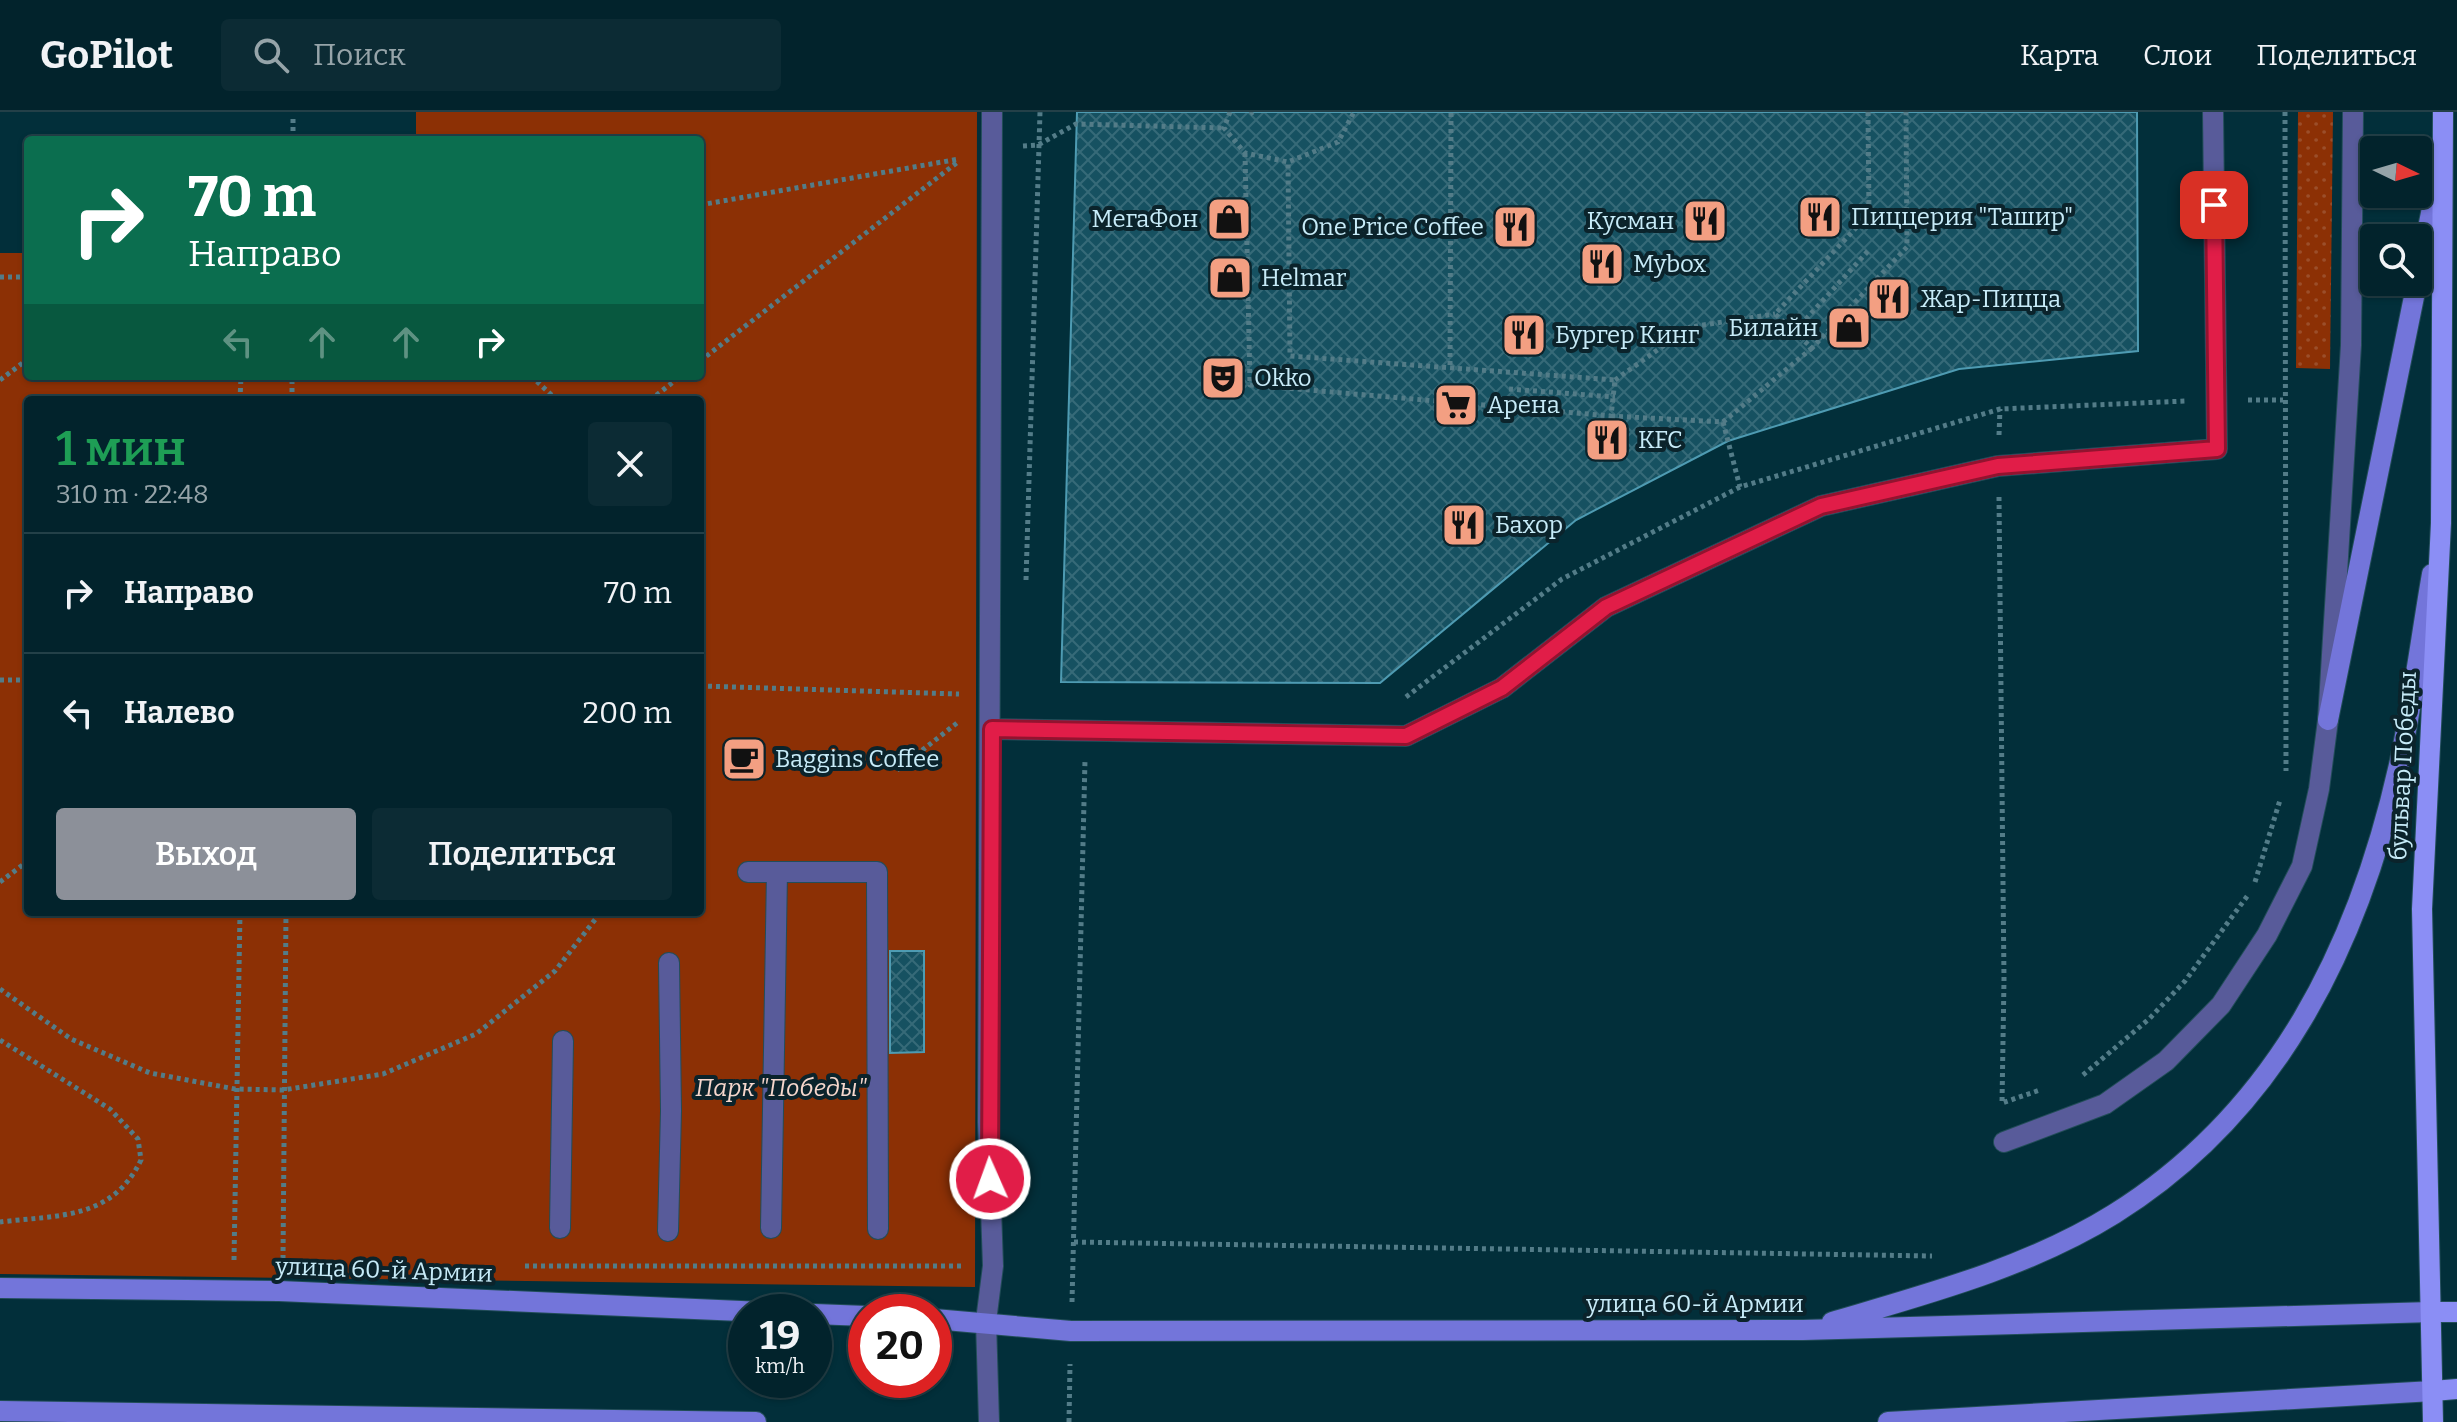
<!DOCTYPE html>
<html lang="ru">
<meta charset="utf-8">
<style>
:root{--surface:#02232c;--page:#0c2b34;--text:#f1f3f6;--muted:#96a4a9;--line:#234048;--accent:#8c9099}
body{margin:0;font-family:Bitter,serif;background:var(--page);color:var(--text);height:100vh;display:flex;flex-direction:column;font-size:30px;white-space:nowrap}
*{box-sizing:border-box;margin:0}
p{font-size:26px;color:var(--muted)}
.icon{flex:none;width:44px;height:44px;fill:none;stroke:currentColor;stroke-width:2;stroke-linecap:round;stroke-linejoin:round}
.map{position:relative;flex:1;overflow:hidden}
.drawer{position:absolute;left:24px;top:284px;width:680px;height:520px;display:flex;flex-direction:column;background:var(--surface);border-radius:8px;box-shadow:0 2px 6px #0004,0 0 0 2px var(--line)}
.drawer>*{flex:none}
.top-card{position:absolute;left:24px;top:24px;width:680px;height:244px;border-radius:8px;box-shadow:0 2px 6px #0004,0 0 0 2px var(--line);background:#0b6e4f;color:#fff;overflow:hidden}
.needle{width:52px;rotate:95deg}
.fabs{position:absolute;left:2360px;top:24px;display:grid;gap:16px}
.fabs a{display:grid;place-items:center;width:72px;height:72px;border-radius:8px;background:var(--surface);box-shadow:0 2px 6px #0004,0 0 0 2px var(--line);font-size:40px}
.speed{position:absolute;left:728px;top:1182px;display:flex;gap:16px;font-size:40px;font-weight:700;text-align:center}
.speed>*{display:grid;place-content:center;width:104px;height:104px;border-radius:50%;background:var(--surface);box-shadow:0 2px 6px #0004,0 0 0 2px var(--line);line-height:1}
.speed small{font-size:20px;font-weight:400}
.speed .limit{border:12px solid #d22;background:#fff;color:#111}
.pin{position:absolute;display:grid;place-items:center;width:68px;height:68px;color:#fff;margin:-34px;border-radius:16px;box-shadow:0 4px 12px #0006}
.me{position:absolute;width:88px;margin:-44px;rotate:358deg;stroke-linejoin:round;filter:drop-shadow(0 0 6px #0008)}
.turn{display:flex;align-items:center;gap:28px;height:168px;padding:0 32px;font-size:36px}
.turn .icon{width:104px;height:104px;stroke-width:2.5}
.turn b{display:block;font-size:56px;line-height:68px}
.lanes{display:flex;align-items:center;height:76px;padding:0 32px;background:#0003;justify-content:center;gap:40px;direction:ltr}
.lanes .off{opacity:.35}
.round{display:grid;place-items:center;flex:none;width:84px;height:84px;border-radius:8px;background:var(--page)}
.summary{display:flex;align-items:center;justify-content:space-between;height:136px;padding:0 32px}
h1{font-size:48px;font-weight:600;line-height:60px;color:#1e9e55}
.action{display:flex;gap:16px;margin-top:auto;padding:16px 32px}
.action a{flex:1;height:92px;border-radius:8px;background:var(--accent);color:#fff;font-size:32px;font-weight:600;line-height:92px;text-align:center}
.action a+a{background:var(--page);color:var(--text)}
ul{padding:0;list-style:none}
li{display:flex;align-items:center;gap:24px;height:120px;padding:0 32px;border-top:2px solid var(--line)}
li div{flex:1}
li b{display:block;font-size:30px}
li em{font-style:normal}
header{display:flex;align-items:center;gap:48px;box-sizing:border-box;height:112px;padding:0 40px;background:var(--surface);border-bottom:2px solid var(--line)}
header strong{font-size:38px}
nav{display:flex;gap:44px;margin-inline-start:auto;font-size:28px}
.search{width:560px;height:72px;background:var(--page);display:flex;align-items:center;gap:20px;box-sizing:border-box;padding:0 28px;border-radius:8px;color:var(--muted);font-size:30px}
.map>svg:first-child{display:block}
.grass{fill:url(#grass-dots)}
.park{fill:#8c3005;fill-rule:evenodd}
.building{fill:url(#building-cross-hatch);stroke:#4e9bb2;stroke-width:2}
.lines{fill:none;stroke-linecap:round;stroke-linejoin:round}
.lane-casing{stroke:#224d58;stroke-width:22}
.street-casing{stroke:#224d58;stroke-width:22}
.secondary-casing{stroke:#224d58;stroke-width:22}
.primary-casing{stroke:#224d58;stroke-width:22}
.path{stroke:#537c88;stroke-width:5;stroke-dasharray:4 4;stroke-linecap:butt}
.lane{stroke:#585b9a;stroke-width:20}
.street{stroke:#585b9a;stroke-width:20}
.secondary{stroke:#7375da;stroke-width:20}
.primary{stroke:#8b8ef5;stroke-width:20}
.route-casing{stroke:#92132f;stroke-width:20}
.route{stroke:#e11d48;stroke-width:14}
.labels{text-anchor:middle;stroke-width:8;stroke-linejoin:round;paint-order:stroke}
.poi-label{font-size:24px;fill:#c7ebf8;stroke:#0b232b;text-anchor:start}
.street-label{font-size:24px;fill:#c7ebf8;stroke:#0b232b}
.park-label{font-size:24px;font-style:italic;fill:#f6d7cc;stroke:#0b232b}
</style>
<header>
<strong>GoPilot</strong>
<div class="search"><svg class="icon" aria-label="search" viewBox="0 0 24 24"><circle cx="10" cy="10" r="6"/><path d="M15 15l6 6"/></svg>Поиск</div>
<nav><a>Карта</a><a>Слои</a><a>Поделиться</a></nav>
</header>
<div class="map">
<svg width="2457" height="1310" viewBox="0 0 2457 1310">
<defs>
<pattern id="grass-dots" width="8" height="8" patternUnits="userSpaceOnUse" patternTransform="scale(2)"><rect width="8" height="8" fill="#8c3005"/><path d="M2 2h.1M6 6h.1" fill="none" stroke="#9b4e2a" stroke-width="1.8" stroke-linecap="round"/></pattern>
<pattern id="building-cross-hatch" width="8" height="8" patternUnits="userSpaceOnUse" patternTransform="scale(2)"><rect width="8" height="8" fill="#165161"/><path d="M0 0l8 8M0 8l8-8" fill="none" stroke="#366a78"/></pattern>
</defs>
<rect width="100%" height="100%" fill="#022f3a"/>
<path class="grass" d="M2298,0H2333L2330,257L2296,256Z"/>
<path class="park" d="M416,0H977L975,1175L0,1162V141H28V264H700V28H416ZM28,288H700V800H28Z"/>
<path class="building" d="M1077,0H2137L2138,239L1959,257L1728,329L1576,408L1380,571L1061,570Z
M890,839H924V940L890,941Z"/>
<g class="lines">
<g class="lane-casing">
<path id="lane" d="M992,617L1406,624L1502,576L1606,495L1821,394L1998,354L2217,337L2213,0
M748,760H877L878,1117
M560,1116L563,929
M771,1116L777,760
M668,1119L671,999L669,851
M989,1310L986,1209L993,1154L988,1010L992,0"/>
</g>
<g class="street-casing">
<path id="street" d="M2004,1030L2105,992L2166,949L2221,893L2267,823L2302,754L2319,677L2328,608L2351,233L2353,0"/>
</g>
<g class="secondary-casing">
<path id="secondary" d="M2418,166L2437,71
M2328,608L2417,170
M0,1176L279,1179L766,1200
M814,1202L866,1204
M934,1207L1071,1219L1803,1218L2432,1200
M1832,1210C1927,1182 2029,1155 2114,1102C2277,1000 2358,835 2399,653C2413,590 2421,525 2432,462
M0,1299L756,1310
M1888,1310L2433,1279"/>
</g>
<g class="primary-casing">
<path id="primary" d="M2432,1200H2457
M2433,1279L2457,1277
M2433,1310L2422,797L2441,411L2443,0"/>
</g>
<path class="path" d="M1230,0L1224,16L1245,41L1288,50L1338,30L1354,0
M1868,0L1869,102L1775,202L1812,236L1907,135L1906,0
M2285,0L2286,659
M1250,2L1253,0
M293,7V28
M1023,34L1038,33L1076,12L1224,16
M1245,41L1250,273L1611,304L1615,268L1290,244L1288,50
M700,93L959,47
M0,165H28
M1795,219L1869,138
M700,249L959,49
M1450,253L1451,0
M531,264L557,288
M0,268L28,247
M1615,268L1690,215L1775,202
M1509,277L1615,285
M240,288L241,264
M292,288V264
M650,288L681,264
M2248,288H2283
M1611,304L1723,310L1812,236
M1723,310L1740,375
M1999,323L2000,297
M1999,385L2004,867L2002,991L2040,978
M1026,468L1040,0
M0,568H28
M700,574L959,582
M1406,585L1562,467L1740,375L2000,297L2186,289
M897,658L957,611
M0,770L28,749
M2255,770L2280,688
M0,877L71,927L150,961L235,977L283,978L383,962L476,922L555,859L601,800
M0,928L110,997L138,1027L141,1048C112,1108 58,1103 0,1110
M2083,963L2149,907L2185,869L2248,783
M1074,1130L1932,1144
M283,1147L286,800
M234,1148L240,800
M525,1154H963
M1072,1190L1085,648
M1069,1310L1070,1252"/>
<use href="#lane" class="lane"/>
<use href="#street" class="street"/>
<use href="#secondary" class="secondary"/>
<use href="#primary" class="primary"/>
</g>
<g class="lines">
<g class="route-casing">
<path id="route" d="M990,1067L992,617L1406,624L1502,576L1606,495L1821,394L1998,354L2217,337L2214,93"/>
</g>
<use href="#route" class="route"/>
</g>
<defs>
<g id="restaurant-square" transform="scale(2.3)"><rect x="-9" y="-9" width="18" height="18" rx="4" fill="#f39f82" stroke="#0b232b"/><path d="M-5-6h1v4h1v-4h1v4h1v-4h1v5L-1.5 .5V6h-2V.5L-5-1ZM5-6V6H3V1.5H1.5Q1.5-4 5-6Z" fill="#111"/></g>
<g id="shop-square" transform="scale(2.3)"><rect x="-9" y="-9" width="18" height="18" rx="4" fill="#f39f82" stroke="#0b232b"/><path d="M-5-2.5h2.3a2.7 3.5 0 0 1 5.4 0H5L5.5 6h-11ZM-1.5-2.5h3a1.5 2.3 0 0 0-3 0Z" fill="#111"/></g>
<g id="theatre-square" transform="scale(2.3)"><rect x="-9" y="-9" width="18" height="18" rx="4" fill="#f39f82" stroke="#0b232b"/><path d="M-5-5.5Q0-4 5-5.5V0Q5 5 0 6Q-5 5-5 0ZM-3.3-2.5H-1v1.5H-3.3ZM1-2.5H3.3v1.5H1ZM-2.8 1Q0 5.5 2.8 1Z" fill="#111"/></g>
<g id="supermarket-square" transform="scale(2.3)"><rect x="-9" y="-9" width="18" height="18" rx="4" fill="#f39f82" stroke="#0b232b"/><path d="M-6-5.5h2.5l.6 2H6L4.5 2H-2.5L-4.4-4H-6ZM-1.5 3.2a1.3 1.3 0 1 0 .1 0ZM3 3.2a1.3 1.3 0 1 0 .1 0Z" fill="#111"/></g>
<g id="cafe-square" transform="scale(2.3)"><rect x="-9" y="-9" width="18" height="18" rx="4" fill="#f39f82" stroke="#0b232b"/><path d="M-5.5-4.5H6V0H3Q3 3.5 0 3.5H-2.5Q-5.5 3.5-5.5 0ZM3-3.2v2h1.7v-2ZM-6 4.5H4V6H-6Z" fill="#111"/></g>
</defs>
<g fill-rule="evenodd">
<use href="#restaurant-square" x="1820" y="105"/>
<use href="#shop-square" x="1229" y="107"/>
<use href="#restaurant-square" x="1705" y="109"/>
<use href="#restaurant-square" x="1515" y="115"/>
<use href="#restaurant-square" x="1602" y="152"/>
<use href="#shop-square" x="1230" y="166"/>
<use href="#restaurant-square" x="1889" y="187"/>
<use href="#shop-square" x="1849" y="216"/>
<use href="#restaurant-square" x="1524" y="223"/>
<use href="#theatre-square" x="1223" y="266"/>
<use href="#supermarket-square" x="1456" y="293"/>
<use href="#restaurant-square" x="1607" y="328"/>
<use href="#restaurant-square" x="1464" y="413"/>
<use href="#cafe-square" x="744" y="647"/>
</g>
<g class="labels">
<g class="poi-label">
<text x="1851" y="113">Пиццерия "Ташир"</text>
<text x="1198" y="115" text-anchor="end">МегаФон</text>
<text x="1674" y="117" text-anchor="end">Кусман</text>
<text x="1484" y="123" text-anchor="end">One Price Coffee</text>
<text x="1633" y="160">Mybox</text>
<text x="1261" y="174">Helmar</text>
<text x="1920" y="195">Жар-Пицца</text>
<text x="1818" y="224" text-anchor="end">Билайн</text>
<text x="1555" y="231">Бургер Кинг</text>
<text x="1254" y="274">Okko</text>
<text x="1487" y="301">Арена</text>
<text x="1638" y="336">KFC</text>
<text x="1495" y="421">Бахор</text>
<text x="775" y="655">Baggins Coffee</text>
</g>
<g class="street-label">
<text transform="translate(2403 654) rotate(-87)" y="8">бульвар Победы</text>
<text transform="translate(384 1158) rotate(2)" y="8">улица 60-й Армии</text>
<text x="1695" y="1200">улица 60-й Армии</text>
</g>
<g class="park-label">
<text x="781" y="984">Парк "Победы"</text>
</g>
</g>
</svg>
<div class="fabs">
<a><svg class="needle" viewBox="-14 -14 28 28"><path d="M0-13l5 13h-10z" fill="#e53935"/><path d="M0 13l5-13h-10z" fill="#96a4a9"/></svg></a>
<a><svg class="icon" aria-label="search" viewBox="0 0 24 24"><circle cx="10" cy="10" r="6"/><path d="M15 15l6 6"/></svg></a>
</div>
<div class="speed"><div>19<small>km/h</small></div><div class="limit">20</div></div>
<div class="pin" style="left:2214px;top:93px;background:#d93025"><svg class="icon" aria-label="arrive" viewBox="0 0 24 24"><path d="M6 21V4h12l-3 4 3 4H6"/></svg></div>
<svg class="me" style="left:990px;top:1067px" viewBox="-20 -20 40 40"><circle r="17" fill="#e11d48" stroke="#fff" stroke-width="3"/><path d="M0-11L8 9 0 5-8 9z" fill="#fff"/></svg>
<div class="top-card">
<div class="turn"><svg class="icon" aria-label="right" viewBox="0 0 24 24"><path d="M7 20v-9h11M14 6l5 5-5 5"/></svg><div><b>70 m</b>Направо</div></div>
<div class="lanes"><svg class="icon off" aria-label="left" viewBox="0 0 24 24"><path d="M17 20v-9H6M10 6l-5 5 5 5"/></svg><svg class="icon off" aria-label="ahead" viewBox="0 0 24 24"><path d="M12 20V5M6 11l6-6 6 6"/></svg><svg class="icon off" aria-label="ahead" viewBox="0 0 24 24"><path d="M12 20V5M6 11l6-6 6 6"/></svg><svg class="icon" aria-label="right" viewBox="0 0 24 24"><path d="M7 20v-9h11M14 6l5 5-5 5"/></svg></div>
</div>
<section class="drawer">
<div class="summary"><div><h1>1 мин</h1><p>310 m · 22:48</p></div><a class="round"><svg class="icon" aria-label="close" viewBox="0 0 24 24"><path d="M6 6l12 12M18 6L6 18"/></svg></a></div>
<ul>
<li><svg class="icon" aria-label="right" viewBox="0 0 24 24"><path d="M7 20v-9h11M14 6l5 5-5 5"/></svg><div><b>Направо</b></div><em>70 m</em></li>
<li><svg class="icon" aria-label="left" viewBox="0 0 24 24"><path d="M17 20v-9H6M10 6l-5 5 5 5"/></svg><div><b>Налево</b></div><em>200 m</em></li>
</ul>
<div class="action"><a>Выход</a><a>Поделиться</a></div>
</section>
</div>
